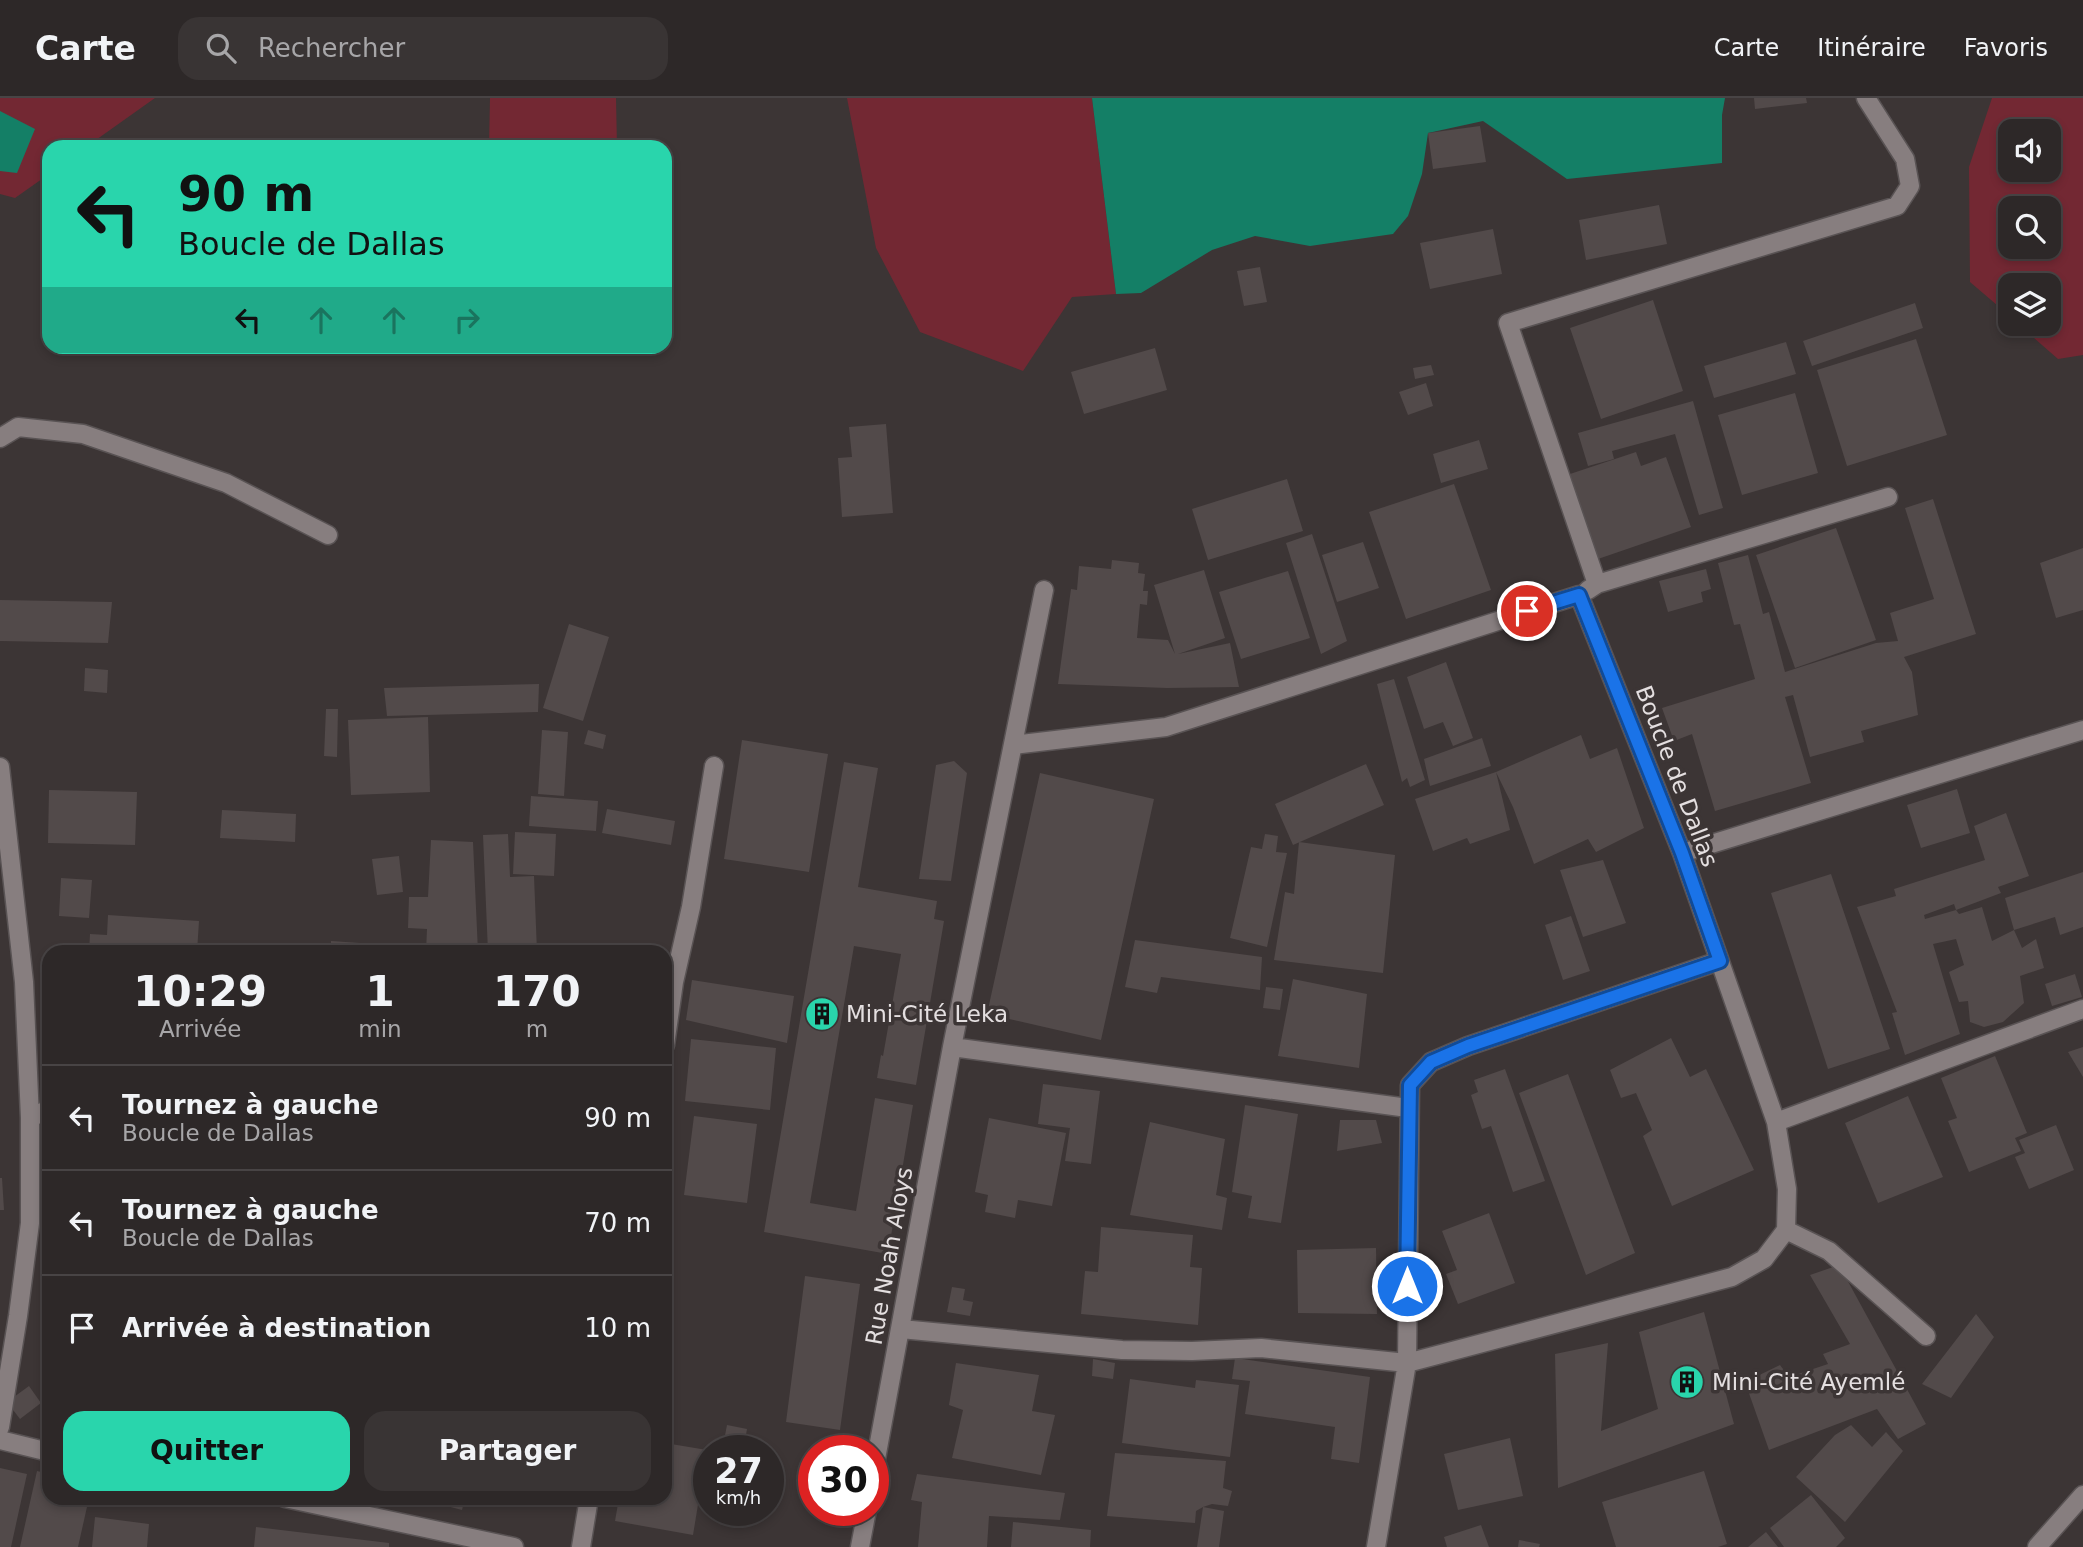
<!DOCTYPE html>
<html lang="fr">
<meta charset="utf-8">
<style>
:root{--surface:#2d2828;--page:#393434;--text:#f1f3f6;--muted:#a7a6a8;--line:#484445;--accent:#29d5ac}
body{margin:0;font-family:"DejaVu Sans",sans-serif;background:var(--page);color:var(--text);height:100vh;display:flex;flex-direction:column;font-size:26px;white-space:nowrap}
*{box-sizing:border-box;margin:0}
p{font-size:23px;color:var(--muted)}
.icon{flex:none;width:38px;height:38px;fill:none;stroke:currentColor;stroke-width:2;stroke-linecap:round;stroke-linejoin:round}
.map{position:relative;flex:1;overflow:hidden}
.panel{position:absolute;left:42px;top:847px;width:630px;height:560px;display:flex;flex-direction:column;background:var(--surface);border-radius:21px;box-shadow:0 4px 10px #0003,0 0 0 2px var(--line)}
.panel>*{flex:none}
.guide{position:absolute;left:42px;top:42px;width:630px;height:214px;border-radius:21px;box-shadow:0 4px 10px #0003,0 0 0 2px var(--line);background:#29d5ac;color:#111;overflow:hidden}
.tools{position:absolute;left:1998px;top:21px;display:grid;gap:14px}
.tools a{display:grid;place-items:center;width:63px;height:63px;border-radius:14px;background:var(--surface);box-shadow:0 4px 10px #0003,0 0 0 2px var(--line);font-size:35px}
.speed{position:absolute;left:693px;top:1337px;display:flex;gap:14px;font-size:35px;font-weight:700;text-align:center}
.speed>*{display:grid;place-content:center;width:91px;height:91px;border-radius:50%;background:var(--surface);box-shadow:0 4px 10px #0003,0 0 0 2px var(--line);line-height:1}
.speed small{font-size:18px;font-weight:400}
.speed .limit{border:10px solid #d22;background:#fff;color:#111}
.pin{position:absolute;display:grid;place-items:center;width:60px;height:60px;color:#fff;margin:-30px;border:4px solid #fff;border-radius:50%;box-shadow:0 2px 7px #0007}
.me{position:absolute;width:77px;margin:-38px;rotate:0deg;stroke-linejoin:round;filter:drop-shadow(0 0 5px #0008)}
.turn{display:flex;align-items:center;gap:24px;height:147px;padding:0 21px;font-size:32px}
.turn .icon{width:91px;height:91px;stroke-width:2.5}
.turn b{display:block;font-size:49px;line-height:60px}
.lanes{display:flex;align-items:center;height:66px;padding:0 21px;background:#0003;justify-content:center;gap:35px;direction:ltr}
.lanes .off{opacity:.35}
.eta{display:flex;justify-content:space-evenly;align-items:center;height:119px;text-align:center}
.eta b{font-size:42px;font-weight:800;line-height:49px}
.action{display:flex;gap:14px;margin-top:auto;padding:14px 21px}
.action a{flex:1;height:80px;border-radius:21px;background:var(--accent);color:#111;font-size:28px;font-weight:800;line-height:80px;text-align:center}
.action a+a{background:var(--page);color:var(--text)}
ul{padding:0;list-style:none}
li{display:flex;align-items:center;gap:21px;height:105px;padding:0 21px;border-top:2px solid var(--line)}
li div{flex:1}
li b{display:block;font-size:26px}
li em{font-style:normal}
header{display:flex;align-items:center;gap:42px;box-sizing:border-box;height:98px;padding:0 35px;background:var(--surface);border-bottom:2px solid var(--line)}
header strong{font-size:33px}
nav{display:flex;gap:38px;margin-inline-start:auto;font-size:24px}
.search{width:490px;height:63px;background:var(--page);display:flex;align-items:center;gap:18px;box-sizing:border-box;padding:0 24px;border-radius:21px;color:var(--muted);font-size:26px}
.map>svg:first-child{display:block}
.green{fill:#732833;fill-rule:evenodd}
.water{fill:#147f66}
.building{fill:#524a4a;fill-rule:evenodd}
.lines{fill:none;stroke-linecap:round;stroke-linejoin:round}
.street-casing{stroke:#595354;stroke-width:21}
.street{stroke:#877e7f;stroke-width:18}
.route-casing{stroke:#114b97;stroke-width:18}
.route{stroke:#1a73e8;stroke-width:12}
.labels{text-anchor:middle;stroke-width:7;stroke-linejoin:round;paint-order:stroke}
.street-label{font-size:23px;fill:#e4dfe0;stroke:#3c3535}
.poi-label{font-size:23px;fill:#e4dfe0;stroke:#3c3535;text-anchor:start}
</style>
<header>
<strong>Carte</strong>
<div class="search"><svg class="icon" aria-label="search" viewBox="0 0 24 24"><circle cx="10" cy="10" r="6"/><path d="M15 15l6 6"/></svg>Rechercher</div>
<nav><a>Carte</a><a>Itinéraire</a><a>Favoris</a></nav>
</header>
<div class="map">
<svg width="2083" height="1449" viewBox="0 0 2083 1449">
<rect width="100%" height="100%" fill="#3c3535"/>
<path class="green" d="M0,0H155L86,49H49V76L15,100L0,96Z
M490,0H616L617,49H489Z
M847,0H1092L1116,196L1072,199L1023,273L920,234L876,150Z
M1992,0H2083V257L2058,261L2018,226H2049V187H2011V219L1970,184L1969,69ZM2011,33H2049V72H2011ZM2011,110H2049V149H2011Z"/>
<path class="water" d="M1092,0H1725L1722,17V65L1567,81L1483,23L1428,35L1422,76L1408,118L1393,136L1310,148L1255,138L1212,152L1141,195L1116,196Z
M0,13L35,31L17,75L0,73Z"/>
<path class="building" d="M1754,0H1806L1807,5L1755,11Z
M1480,28L1486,64L1433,71L1428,35Z
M1659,107L1667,146L1586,162L1579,122Z
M1493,131L1502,176L1430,191L1420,145Z
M1260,169L1267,204L1244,208L1237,173Z
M1653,202L1683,293L1601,321L1570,230Z
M1915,205L1923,230L1812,268L1803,243Z
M1916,241L1947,337L1847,368L1817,272Z
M1786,244L1796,276L1714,300L1704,268Z
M1155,250L1167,292L1084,316L1071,274Z
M1431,267L1434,277L1415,281L1413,270Z
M1426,285L1433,308L1408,317L1399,294Z
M1795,295L1818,375L1742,397L1718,317Z
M1693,303L1723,410L1699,417L1675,336L1612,353L1614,361L1588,368L1578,335Z
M886,326L893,415L842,419L838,360L852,359L849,329Z
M1479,342L1488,371L1441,385L1433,356Z
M1636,354L1641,368L1666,359L1691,429L1598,461L1570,376Z
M1287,381L1303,433L1208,462L1192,411Z
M1454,386L1491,492L1406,521L1369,414Z
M1933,401L1976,536L1904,559L1912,574L1918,617L1861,633L1864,644L1810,659L1793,597L1785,599L1811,685L1715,713L1692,636L1674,643L1662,610L1755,581L1740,526L1734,527L1718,465L1748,457L1763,516L1769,514L1785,574L1876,545L1898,543L1890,515L1934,501L1905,410Z
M1836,430L1876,542L1795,570L1756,457Z
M1312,436L1347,543L1321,556L1286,445Z
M1363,444L1379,490L1337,504L1322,457Z
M2083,450V512L2056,520L2040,465Z
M1112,462L1139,465L1138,475L1145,476L1143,493H1148L1147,507L1140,506L1137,540L1168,542L1175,556L1154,487L1204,472L1225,540L1178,556L1230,545L1239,589L1167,590L1058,586L1071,491L1077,492L1079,468L1111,471Z
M1706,471L1711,491L1701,494L1703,504L1668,514L1659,483Z
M1288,473L1310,540L1241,561L1219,494Z
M0,502L112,504L108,545L0,543Z
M569,526L609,539L583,623L543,610Z
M1446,564L1473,640L1453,648L1443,624L1424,631L1407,579Z
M85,570L108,572L107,595L84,593Z
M1394,581L1425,682L1410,689L1407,680L1402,684L1377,586Z
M539,586L538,614L387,618L384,590Z
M326,611H338L337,659L324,658Z
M428,619L430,694L351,697L348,622Z
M542,632L568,634L564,698L538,696Z
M588,632L606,637L603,651L584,646Z
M1581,637L1590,661L1617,650L1644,730L1596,754L1588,741L1534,766L1513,709L1496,674Z
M1482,640L1491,668L1430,688L1424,661Z
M742,642L828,656L809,774L724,761Z
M954,663L967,675L951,783L919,781L936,667Z
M844,664L878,670L858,789L937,803L934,821L944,823L916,987L877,980L881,957L883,958L901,856L854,848L810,1105L856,1113L875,1000L913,1007L888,1156L764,1134Z
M1366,666L1384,707L1293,747L1275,706Z
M1496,674L1510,732L1470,746L1467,740L1433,753L1415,701Z
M1040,675L1154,701L1101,942L987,916Z
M1957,691L1970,735L1921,750L1907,707Z
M49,692L137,694L135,747L48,745Z
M531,698L598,703L596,733L529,728Z
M607,711L675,723L671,747L602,735Z
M222,712L296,716L295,744L220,740Z
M2006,715L2029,778L1998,789L2001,795L1956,812L1959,816L1982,809L1992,843L2014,832L2022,850L2036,841L2044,870L2020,878L2024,905L2003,924L1984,929L1970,924L1968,903L1959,904L1949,874L1964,867L1956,841L1933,846L1960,936L1905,957L1892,915L1897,914L1857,809L1896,798L1894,791L1985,762L1974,728ZM1954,806L1956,812L1925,821L1924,817Z
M515,734L556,736L554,778L513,776Z
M508,736L510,779L534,778L537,854H488L483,737Z
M1265,736L1278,738L1276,754L1287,755L1267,849L1230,840L1251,749L1262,751Z
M431,742L473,744L478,854H426L427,831L408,830L409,799H428Z
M1299,744L1395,757L1383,875L1274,862L1285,794L1294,796Z
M399,758L403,794L377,797L372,761Z
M1603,762L1626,825L1583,839L1560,772Z
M2083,774V829L2060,837L2055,819L2014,832L2005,800Z
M1831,776L1890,951L1828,971L1771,795Z
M61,780L92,782L89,820L59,818Z
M108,817L199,823L197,854H89L90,836L107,837Z
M1571,818L1590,873L1563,882L1545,827Z
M1135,842L1262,859L1260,892L1161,879L1157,895L1125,889Z
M331,843L404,848V854H331Z
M2075,876L2082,899L2052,908L2045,886Z
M1293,881L1367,896L1359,970L1278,958Z
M692,882L794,898L787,945L686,922Z
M1266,889L1283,891L1280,912L1263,910Z
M1671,940L1690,979L1706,971L1754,1072L1672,1108L1643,1038L1652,1032L1636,995L1621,1000L1610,972Z
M691,941L776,950L770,1012L685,1003Z
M2083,949V979L2068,954Z
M1995,958L2027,1035L2015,1040L2021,1053L1969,1074L1948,1023L1957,1020L1941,980Z
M1505,971L1545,1083L1513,1094L1491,1028L1482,1031L1471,997L1478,994L1474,982Z
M1568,976L1635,1155L1586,1177L1519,995Z
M1043,986L1100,993L1091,1066L1065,1063L1070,1030L1038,1026Z
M1908,998L1943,1079L1878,1105L1845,1025Z
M1245,1007L1298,1016L1281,1125L1248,1120L1252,1098L1232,1094Z
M694,1018L757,1026L747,1105L684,1097Z
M989,1020L1066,1035L1052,1108L1018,1102L1015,1120L985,1114L988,1097L975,1094Z
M1340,1022H1376L1382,1045L1337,1053Z
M1150,1024L1225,1041L1216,1097L1227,1100L1222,1132L1130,1117Z
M2056,1027L2074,1072L2029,1091L2015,1059L2025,1055L2019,1042Z
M0,1080H2L4,1112H0Z
M42,1089H49V1122H43Z
M1489,1115L1515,1185L1458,1206L1446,1176L1457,1172L1442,1133Z
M1101,1129L1193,1137L1190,1169L1202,1170L1198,1227L1081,1216L1085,1173L1098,1174Z
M1376,1150L1377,1216L1298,1215L1297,1152Z
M1839,1167L1926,1326L1898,1341L1877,1311L1769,1352L1745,1284L1780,1267L1789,1279L1828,1266L1823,1256L1850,1246L1810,1177Z
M805,1178L860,1186L840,1332L786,1324Z
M952,1189L965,1191L963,1202L973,1204L970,1218L947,1214Z
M1704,1214L1734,1326L1558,1390L1555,1256L1608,1245L1601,1333L1658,1311L1639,1234Z
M1976,1216L1994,1239L1951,1300L1922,1286Z
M1235,1260L1370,1279L1359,1365L1331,1361L1335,1329L1245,1316L1250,1283L1232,1281Z
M1093,1261L1115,1265L1113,1281L1092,1278Z
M956,1265L1039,1277L1032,1313L1055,1317L1041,1377L952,1360L963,1312L949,1307Z
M1130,1281L1195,1290L1196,1282L1239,1287L1230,1359L1122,1345Z
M29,1288L41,1305L20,1321L7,1304Z
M727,1327L747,1331L743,1353H722Z
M1851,1327L1872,1349L1886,1334L1903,1353L1845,1424L1796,1379L1835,1337Z
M1510,1340L1523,1398L1458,1412L1444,1356Z
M665,1345L707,1352L693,1437L615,1423L619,1400H665Z
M1115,1355L1226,1363L1223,1390L1232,1393L1228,1408L1212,1406L1203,1409L1196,1413L1195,1425L1107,1418Z
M0,1370L27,1376L11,1449H0Z
M37,1373L49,1376V1400H89L78,1449H20Z
M1704,1373L1727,1446L1718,1449H1616L1602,1404Z
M917,1376L1065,1395L1060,1422L989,1418L987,1449H918L922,1404L911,1402Z
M1811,1397L1845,1440L1836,1449H1784L1770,1430Z
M416,1400H465L462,1412Z
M1203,1409L1224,1413L1219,1449H1197Z
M95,1419L149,1426L147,1449H92Z
M1013,1424L1091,1432L1090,1449H1011Z
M1481,1427L1489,1449H1447L1444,1439Z
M256,1429L389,1445V1449H254Z
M1766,1434L1778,1449H1748Z
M1519,1442L1540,1446L1539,1449H1518Z"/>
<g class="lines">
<g class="street-casing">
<path id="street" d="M0,340L18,329L83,336L226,385L328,437
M1597,486L1508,225L1897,108L1910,88L1905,61L1866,0
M1588,492L1597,486L1888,399
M0,669L24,884L30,1020V1125L18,1218L0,1329
M1682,755L2083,632
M665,947L674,884L691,809L714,668
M952,949L1408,1010
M30,1020L49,1011
M1776,1024L2083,911
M1786,1132L1829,1153L1926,1238
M901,1231L1122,1252L1192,1253L1261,1250L1407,1265L1732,1179L1764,1161L1786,1132L1787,1091L1776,1024L1682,755L1579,497L1166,629L1013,647
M0,1342L49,1354
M873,1377L952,949L1044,492
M285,1400L514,1449
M581,1449L589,1400
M860,1449L867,1412
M1376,1449L1407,1265L1410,987L1431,964L1468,948L1719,863
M2037,1449L2083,1397"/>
</g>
<use href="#street" class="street"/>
</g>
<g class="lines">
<g class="route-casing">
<path id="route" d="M1407,1188L1410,987L1431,964L1468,948L1720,863L1682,755L1579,497L1527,513"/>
</g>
<use href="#route" class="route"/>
</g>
<defs>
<g id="building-disc" transform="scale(1.75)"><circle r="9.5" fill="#29d5ac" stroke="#3c3535"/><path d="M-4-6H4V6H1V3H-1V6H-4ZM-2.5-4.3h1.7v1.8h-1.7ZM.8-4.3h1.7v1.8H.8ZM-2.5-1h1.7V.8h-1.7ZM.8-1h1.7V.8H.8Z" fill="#111"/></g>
</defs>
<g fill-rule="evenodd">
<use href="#building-disc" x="822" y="916"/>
<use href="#building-disc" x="1687" y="1284"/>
</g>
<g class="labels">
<g class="street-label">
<text transform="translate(1677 678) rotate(69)" y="8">Boucle de Dallas</text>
<text transform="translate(889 1158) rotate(-80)" y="8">Rue Noah Aloys</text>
</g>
<g class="poi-label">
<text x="846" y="924">Mini-Cité Leka</text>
<text x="1712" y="1292">Mini-Cité Ayemlé</text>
</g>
</g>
</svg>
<div class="tools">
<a><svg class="icon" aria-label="sound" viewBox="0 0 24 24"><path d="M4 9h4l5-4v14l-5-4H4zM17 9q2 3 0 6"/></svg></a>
<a><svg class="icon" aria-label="search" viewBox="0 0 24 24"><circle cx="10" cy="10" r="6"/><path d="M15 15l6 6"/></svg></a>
<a><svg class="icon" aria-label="layers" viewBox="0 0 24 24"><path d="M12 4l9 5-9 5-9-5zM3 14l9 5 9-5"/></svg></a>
</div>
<div class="speed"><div>27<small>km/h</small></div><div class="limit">30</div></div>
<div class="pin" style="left:1527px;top:513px;background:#d93025"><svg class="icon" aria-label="arrive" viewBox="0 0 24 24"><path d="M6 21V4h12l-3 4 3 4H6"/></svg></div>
<svg class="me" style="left:1407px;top:1188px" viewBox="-20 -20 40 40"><circle r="17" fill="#1a73e8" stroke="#fff" stroke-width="3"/><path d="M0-11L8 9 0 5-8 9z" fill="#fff"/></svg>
<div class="guide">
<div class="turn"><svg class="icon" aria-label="left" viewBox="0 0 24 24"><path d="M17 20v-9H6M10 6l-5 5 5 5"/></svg><div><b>90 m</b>Boucle de Dallas</div></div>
<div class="lanes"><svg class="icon" aria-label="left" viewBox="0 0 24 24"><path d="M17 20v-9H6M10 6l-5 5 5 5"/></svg><svg class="icon off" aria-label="ahead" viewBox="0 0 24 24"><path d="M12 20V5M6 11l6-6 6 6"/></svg><svg class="icon off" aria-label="ahead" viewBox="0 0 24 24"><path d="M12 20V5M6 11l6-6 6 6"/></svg><svg class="icon off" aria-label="right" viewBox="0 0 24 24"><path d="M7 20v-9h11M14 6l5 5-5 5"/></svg></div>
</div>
<section class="panel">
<div class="eta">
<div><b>10:29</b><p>Arrivée</p></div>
<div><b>1</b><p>min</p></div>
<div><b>170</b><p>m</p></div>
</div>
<ul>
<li><svg class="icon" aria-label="left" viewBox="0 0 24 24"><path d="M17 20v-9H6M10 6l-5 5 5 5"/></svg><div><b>Tournez à gauche</b><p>Boucle de Dallas</p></div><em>90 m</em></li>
<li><svg class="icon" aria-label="left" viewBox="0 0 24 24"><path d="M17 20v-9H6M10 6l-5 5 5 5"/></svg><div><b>Tournez à gauche</b><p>Boucle de Dallas</p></div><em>70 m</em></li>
<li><svg class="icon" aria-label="arrive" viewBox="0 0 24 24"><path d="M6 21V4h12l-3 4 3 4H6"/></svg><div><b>Arrivée à destination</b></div><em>10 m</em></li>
</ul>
<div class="action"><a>Quitter</a><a>Partager</a></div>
</section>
</div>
